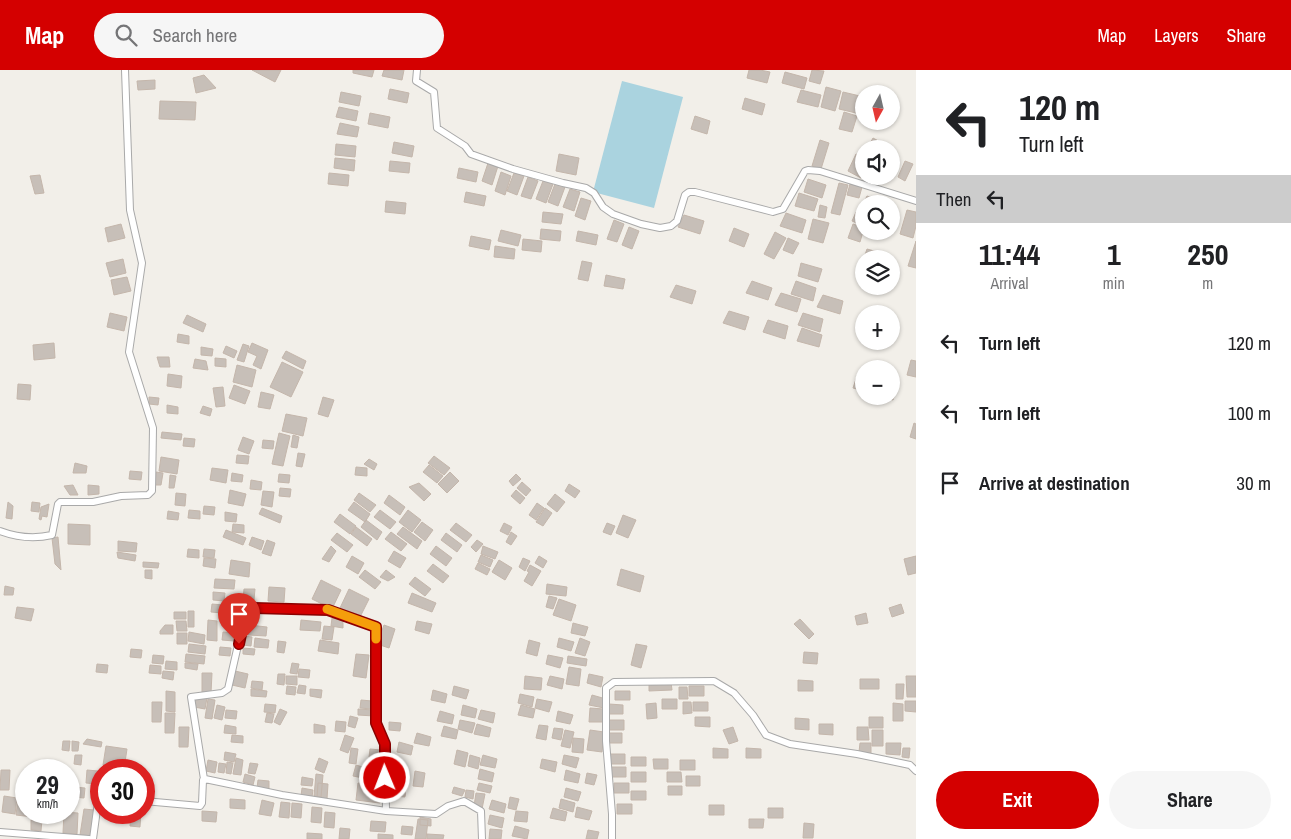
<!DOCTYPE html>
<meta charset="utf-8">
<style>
:root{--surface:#fff;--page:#f6f6f6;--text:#202124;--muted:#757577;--accent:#d40000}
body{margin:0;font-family:"Archivo Narrow",sans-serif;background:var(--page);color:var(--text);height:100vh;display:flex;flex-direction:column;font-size:19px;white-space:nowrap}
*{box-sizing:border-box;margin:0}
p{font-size:16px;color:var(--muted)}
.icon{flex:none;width:28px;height:28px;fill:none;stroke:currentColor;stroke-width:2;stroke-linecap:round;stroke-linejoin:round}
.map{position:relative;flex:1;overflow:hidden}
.panel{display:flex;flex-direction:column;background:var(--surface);width:375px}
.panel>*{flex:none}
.top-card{background:#fff;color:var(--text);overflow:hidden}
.needle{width:32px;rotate:188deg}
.fabs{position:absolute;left:855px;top:15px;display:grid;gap:10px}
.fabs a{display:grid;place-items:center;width:45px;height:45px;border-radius:50%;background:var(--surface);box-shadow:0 1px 4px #0004;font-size:25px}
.speed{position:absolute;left:15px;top:689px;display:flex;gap:10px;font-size:25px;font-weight:700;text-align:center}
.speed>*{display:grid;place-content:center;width:65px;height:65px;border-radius:50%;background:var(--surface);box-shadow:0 1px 4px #0004;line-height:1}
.speed small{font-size:12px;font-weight:400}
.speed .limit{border:8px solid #d22;background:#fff;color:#111}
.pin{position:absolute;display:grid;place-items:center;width:42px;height:42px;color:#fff;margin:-51px -21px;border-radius:50% 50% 50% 0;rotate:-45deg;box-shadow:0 0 5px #0007}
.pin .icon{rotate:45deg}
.me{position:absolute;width:55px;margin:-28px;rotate:359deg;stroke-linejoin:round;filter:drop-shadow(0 0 4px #0008)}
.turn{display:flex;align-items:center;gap:18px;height:105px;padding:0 20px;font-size:22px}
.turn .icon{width:65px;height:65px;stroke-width:2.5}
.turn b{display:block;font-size:35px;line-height:42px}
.then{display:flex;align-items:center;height:48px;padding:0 20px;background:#0003;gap:10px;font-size:19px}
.eta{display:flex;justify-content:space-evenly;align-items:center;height:85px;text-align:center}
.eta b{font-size:30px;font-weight:700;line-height:35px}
.primary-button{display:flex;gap:10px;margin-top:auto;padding:10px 20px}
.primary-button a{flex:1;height:58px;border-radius:30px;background:var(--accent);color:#fff;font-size:20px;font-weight:700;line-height:58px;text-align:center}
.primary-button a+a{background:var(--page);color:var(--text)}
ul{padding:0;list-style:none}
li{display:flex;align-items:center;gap:15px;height:70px;padding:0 20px}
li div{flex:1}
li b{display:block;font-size:19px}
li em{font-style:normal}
header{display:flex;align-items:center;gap:30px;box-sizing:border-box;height:70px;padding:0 25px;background:var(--accent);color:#fff}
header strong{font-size:24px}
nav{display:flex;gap:28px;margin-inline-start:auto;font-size:18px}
.search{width:350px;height:45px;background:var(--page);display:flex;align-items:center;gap:12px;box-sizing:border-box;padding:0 18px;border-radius:28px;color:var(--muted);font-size:19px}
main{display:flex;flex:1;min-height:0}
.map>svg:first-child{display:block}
.water{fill:#aad3df}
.building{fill:#c7bfb8;stroke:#c4b6ab}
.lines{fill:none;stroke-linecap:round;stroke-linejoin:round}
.minor-casing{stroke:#a9a9a9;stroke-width:8}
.minor{stroke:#fff;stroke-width:6}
.route-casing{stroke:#8a0000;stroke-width:12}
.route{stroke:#d40000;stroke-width:9}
.slow{stroke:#f59e0b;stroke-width:9}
</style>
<header>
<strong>Map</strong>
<div class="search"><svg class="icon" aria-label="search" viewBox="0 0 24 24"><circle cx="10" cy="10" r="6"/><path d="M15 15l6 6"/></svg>Search here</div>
<nav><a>Map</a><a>Layers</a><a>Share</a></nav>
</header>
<main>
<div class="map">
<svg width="916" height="769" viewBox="0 0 916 769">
<rect width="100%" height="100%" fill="#f2efe9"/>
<path class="water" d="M622,11L683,27L654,138L593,122Z"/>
<path class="building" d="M252,0H281L275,12Z
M353,0H374L372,7L353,3Z
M384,0H404L402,10L382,6Z
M749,0H760L770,2L767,13L747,8Z
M812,0L824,1L820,14L809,11Z
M785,2L807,8L804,19L782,13Z
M204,5L216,18L196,23L193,8Z
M155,10V19L138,20L137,11Z
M826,17L841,21L835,41L821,37Z
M390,19L409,23L407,33L388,29Z
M801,20L821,25L818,37L797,32Z
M341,22L361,26L359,36L339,32Z
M843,22L860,26L856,43L839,39Z
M745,28L765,34L762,45L742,39Z
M160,31L196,32L195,50L159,49Z
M339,37L358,41L356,51L336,47Z
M844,42L857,46L852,62L839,59Z
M370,43L390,47L388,58L368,54Z
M695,46L710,51L707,64L691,59Z
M340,53L359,57L357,67L337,64Z
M873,68L895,80L891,87V79H867Z
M820,70L829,73L821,99L812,96Z
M394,72L414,76L412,87L392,83Z
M336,74L356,76L355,87L335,85Z
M559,84L579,88L576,105L556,101Z
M856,84L864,88V102L861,108L848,101Z
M335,88L355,90L354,101L334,98Z
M390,91L410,93L409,103L389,101Z
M905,91L913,94L905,111L898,107Z
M488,93L498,96L492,115L482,111Z
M459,98L478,102L476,112L457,108Z
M501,102L511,106L505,125L495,121Z
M329,103L349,105L348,116L328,114Z
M514,103L524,106L517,125L507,121Z
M40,105L44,123L35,124L30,106Z
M528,107L538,111L531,129L521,126Z
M808,109L826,115L822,128L804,122Z
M543,111L553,114L546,133L536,129Z
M839,113L848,115L840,145L831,143Z
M555,114L565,117L558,136L548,132Z
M850,114L862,117L859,128L847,125Z
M570,119L580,122L574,141L563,137Z
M466,122L486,126L484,136L464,132Z
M799,123L818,129L814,141L795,136Z
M867,126L887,133V134H864V139L861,138Z
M581,128L591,131L585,150L575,146Z
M386,131L406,133L405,144L385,142Z
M820,135L827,137L825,148L818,147Z
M907,140L916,142V156L913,168L900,164Z
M543,142L563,144L561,154L542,152Z
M856,142L864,145L861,155L852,151Z
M786,143L806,150L802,163L780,156Z
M684,145L704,151L700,164L678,157Z
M813,149L829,153L823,173L808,169Z
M614,150L624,154L617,172L607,169Z
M121,154L125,168L108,172L105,158Z
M853,154L864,158L860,172L848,168Z
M629,157L639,161L632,179L622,175Z
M734,158L749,164L744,177L729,171Z
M541,159L561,161L560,171L540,169Z
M501,160L521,165L518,176L498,171Z
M578,161L598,165L596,175L576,171Z
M775,162L786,168L774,189L764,184Z
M471,166L491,170L489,180L469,176Z
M788,168L799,173L793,184L783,180Z
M523,169L542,171L541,182L522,180Z
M916,171V198L908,196Z
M495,176L515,179L514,189L494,187Z
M867,179L878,182L876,189H864V203L859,202Z
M123,189L126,203L110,207L106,193Z
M582,191L592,193L588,211L578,209Z
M801,193L822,199L818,212L798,206Z
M606,205L625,209L623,219L604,216Z
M127,207L131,221L114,225L111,210Z
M752,211L772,218L768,230L746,223Z
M796,211L816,218L813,231L791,224Z
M676,215L696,221L692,234L670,227Z
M781,223L801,229L797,242L775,235Z
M823,225L843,231L840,244L817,237Z
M729,241L749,247L745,260L723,253Z
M110,243L127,247L124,261L107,257Z
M803,243L823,249L820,262L798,255Z
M187,245L206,254L203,262L183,253Z
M768,250L788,256L785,269L763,262Z
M802,258L822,265L819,277L797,271Z
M178,264L189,266V274L177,272Z
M54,273L55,288L34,290L33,275Z
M252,273L268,280L261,299L253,295L257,286L248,282Z
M243,274L249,276L244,292L237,290Z
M226,276L237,281L234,288L223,283Z
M201,277L213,279L212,286L201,285Z
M286,281L306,291L303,299L282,288Z
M157,287H169L170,297H160Z
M215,288L226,289V297L215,296Z
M195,289L206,291L208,300L193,298Z
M911,290L916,291V307L907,305Z
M282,292L303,302L291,327L270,317Z
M237,295L256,300L252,317L233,312Z
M858,303L864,305V321L853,318Z
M168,304L182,306L181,318L167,316Z
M891,313L897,315L893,330L881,326H891Z
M18,314L31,315L30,330L17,329Z
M234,315L250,321L245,334L229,328Z
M223,317L225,336L216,337L213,318Z
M261,322L274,325L270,339L258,337Z
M149,327L159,328L158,335L149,334Z
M323,327L334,330L328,347L318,344Z
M167,335L178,337V344L167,343Z
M203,336L212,339L210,346L200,343Z
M286,344L307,348L303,366L282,361Z
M914,353L916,354V369L910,367Z
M162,362L182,364L181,370L161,368Z
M279,363L290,366L283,396L272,394Z
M293,365L299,367L297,378L291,377Z
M243,367L254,371L249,384L238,380Z
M184,368L195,369L194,377L183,376Z
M263,370L274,371L273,379L262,378Z
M298,383L305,384L302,397L296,396Z
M237,385L249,386L248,394L236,393Z
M434,386L450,398L444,405L428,393Z
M161,387L179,390L177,404L159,401Z
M369,389L377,394L374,400L364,394Z
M75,393L87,396L86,403H73Z
M429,395L443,406L437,413L423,402Z
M356,397L367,398V406L355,405Z
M212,398L228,400L226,413L210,410Z
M130,401L142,402L141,410L129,409Z
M156,402L163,403L161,415H155Z
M450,402L459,411L447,423L438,414Z
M232,403L243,405L242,412L231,411Z
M279,404L290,405L289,413L278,412Z
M516,404L521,409L513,416L509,411Z
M170,405L176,406L174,418H169Z
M251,410L262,412L261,420L250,419Z
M522,412L531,420L526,426L517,418Z
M419,413L431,424L424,431L409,417Z
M569,414L580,421L575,428L565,421Z
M73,415L78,425H70L64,416Z
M88,415L99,416V424L88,425Z
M280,418L291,419L290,427L279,426Z
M230,420L246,424L243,436L228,433Z
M516,420L525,428L520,434L511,426Z
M263,421L274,422L272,437L261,435Z
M176,423L186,424L185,436L175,435Z
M359,423L376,435L370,442L354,430Z
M555,424L565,432L557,442L547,434Z
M389,425L405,437L400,445L384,433Z
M8,432L13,436L12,449L6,448Z
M32,432L40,433L39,442L31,441Z
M354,432L370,444L365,452L348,440Z
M537,433L544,438L536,450L529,445Z
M49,434L47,447L42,446L41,450L39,449L41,437Z
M204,436L215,437L214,445L203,444Z
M262,438L282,446L280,453L259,444Z
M545,438L552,443L543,456L536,452Z
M189,440L200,441V449L188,448Z
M380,440L396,452L390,459L374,447Z
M408,440L421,450L412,462L399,452Z
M168,441L179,443L178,450L167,449Z
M225,442L237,444L236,452L225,451Z
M340,444L356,456L350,464L334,452Z
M623,445L636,450L628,468L616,463Z
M366,450L382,462L377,470L361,457Z
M422,452L433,460L425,471L414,462Z
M456,453L472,465L466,472L450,460Z
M504,453L512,457L508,465L500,461Z
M607,453L615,456L611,465L603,462Z
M68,454L90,455V475L68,474Z
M233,454L244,455V463L232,462Z
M356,457L372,469L367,476L351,464Z
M403,457L422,471L417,479L397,464Z
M226,460L246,468L243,475L223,467Z
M391,462L407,474L401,481L385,469Z
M511,462L517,466L511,475L506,472Z
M337,463L353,475L347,482L331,470Z
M446,463L462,475L457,482L441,470Z
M58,467L61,500L55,494L52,468Z
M252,467L264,471L261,480L249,475Z
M267,470L275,473L271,486L262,483Z
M477,470L483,474L476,482L471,477Z
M118,471L137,473L136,482L118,481Z
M331,476L336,481L329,492L322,489Z
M436,476L452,488L446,496L430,484Z
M483,476L498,482L495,489L481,484Z
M188,479L199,480V488L187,487Z
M204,479L215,480L214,488L203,487Z
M394,481L406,488L400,498L388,491Z
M117,482L136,485L135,491L118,488Z
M481,485L493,490L490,497L478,492Z
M352,486L364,493L358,504L346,497Z
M539,486L547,491L543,498L535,493Z
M916,486V503L908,505L904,489Z
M204,488L216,489L215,498L203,496Z
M523,488L530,491L525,501L519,497Z
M231,490L250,493L249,507L229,504Z
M499,490L512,498L505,510L492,502Z
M143,492L159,493L158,498L143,497Z
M478,493L490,499L487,505L475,499Z
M433,494L449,506L443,513L427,501Z
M530,495L541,501L532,516L524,511L529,502L527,501Z
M621,499L644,506L640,522L617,515Z
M145,500H152V509L145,508Z
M365,500L381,512L375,519L359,507Z
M386,500L395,507L388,511L380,507Z
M415,507L431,519L425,526L409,514Z
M215,509L235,510L234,519L214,518Z
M321,510L341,520L332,539L312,529Z
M547,514L567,517L566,526L546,524Z
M5,516L14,518L13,525H4Z
M269,517L285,518L284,532L268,531Z
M244,519H255L254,530H243Z
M349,519L369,529L360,547L340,538Z
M213,522L225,523L224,531L213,530Z
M412,523L436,533L432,542L408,533Z
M549,526L557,528L553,539L546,537Z
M559,529L576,535L571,551L553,545Z
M212,534L223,535L222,543L211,542Z
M901,534L904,543L892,547L889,538Z
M17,537L34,539L31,551L15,548Z
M188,541H194V557H188Z
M174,542H186V549H174Z
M866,543L868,553L857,555L855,546Z
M332,548L343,550V558L331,556Z
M800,549L814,564L809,569L794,554Z
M208,550L217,551V571L207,570Z
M301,550L321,552L320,561L300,560Z
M176,551H186L187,561H177Z
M229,551L242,553L239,561L227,559Z
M417,551L432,554L429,564L415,560Z
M573,553L588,557L585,566L571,563Z
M165,555H173V564H160V561Z
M249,555L267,557L266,566L248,565Z
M384,555L395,559L389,578L377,574Z
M324,556L334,557L332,570L322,569Z
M189,562L205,565L204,574L188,571Z
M223,562L235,563L234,571L222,570Z
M177,563H187V574H177Z
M244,566L252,567L251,576L243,575Z
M255,568L269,570L268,578L254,577Z
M559,568L574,572L571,581L557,577Z
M580,568L590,572L585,586L575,583Z
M320,570L339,573L338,584L318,581Z
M529,570L540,573L537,586L526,583Z
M278,571L286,572L284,583L277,582Z
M189,574L206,576L205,584L188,582Z
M636,574L647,576L641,598L631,595Z
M220,577L231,578L230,586L219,585Z
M243,578L255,579L254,585L243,584Z
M131,579L142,580L141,588L130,587Z
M804,582L818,583L817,594L803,593Z
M186,584L205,586L204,594L185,592Z
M356,584L369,585L366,608L353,606Z
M153,585L164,586L163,594L152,593Z
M548,585L563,588L560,598L546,594Z
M568,586L587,589L586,596L567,593Z
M166,591L177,592V600L165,599Z
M185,593L198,594L197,600L185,598Z
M292,593L299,594L297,604L290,603Z
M97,594L108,595L107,603L96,602Z
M150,595L161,596V604L149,603Z
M569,597L581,599L579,616L566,614Z
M299,599L310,600L309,608L298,607Z
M163,601L174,602L173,610L162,608Z
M235,601L248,604L245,618L232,615Z
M202,603H212L211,623L202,622Z
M278,604H285L284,615L277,614Z
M589,604L603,607L601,617L587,613Z
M286,606H297V615L286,614Z
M525,606L542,608L541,620L524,619Z
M550,606L564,609L562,619L547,615Z
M906,606H916V627H907Z
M860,609H879V619H860Z
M798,610L813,611V621H798Z
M252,611L263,612L262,620L251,618Z
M671,612L672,620L649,621V613Z
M896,614H904L903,629H896Z
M299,615L306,616L305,624L297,623Z
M287,616L296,617L295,625L286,624Z
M454,616L469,620L466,629L452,625Z
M689,616H704V626H689Z
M679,617H687L688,629H679Z
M251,619L267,621L266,627L251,626Z
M310,619L322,620L321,628L310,626Z
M433,620L447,624L445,633L431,630Z
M166,621L175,622V642L166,641Z
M615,621H630V630H615Z
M520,624L534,627L532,637L518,633Z
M592,625L606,629L604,638L589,635Z
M196,626L207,628L205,639L194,637Z
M208,629L215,630L212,649L205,648Z
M537,629L552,632L549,642L535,638Z
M662,629H677V639H662Z
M361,630L372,631V639L360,638Z
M905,631H916V642L905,641Z
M152,632H162L161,652H152Z
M683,632H691L692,643L683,644Z
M693,632H708V641H693Z
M656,633L657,648L647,649L646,634Z
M893,633L903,634V651H893Z
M265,634L276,635L275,643L264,642Z
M609,634L623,635V644H608Z
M217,635L225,637L222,650L214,648Z
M463,635L477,639L475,648L461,645Z
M521,635L535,639L533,648L518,645Z
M590,638L604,639L603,652H589Z
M280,639L287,642L280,655L274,652Z
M358,639L374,640V646L358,645Z
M226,640L237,641L236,649L225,648Z
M481,640L495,643L493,653L478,649Z
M440,641L454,645L452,654L437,651Z
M558,641L573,645L570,654L556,651Z
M165,643H175L174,663H165Z
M267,643L274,644L272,653L265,652Z
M350,646L358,648L355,658L348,656Z
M695,647H710V657L695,656Z
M869,647H883V658H869Z
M795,648L809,649V660L795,659Z
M460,650L475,653L472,663L458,659Z
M609,650H624V660H609Z
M336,651L346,652L345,662L335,661Z
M389,652L401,653L400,661L389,660Z
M314,654L325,656V663H314Z
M477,654L491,658L489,667L474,664Z
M819,654H833V665L819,664Z
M225,655L236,657V664L224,663Z
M539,655L548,656L546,670L536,668Z
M444,656L458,660L456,669L441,666Z
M179,657H189L188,677H179Z
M733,657L738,671L729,674L723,660Z
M857,657H868L869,670H857Z
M554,658L563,659L561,670L552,668Z
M565,660L574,662L570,678L561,676Z
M590,660L604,662L602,682L587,680Z
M872,660H883V676H872Z
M417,663L431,667L429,676L414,673Z
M607,663H622V673H607Z
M232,665L243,666V673L231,672Z
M345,665L354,668L348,683L340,680Z
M573,668L584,669L583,683L572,682Z
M87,669L102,672L101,677L83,674Z
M63,671H70L69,681L62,680Z
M72,671L79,672L78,681H72Z
M399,672L413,676L411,685L397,682Z
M860,673H871V683L859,682Z
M886,673H901L900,685L886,684Z
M106,676L127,679L124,699L103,695Z
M351,678L358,679L356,694L349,693Z
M713,678L728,679V688H713Z
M746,678L761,679V688H746Z
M903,678H910L909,688L902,687Z
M370,679L381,680L380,688L369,687Z
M457,680L468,683L465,697L454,694Z
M225,682L236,684L234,692L224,690Z
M610,684H625V694H610Z
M75,685H82L81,695L74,694Z
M470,685L480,688L478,699L468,696Z
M483,685L497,689L495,698L480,695Z
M564,685L579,688L576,698L562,694Z
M631,687H646V696H631Z
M236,688L243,690L241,705L233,704Z
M319,688L328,692L324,703L315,699Z
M542,689L557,692L555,702L540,698Z
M653,689H668V699H654Z
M208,690L217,692L215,703L206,701Z
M680,690H695V700H680Z
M227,692L233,693L231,704L226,703Z
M219,693L226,694L224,703L218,702Z
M250,693L258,694L255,704L248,703Z
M356,695L366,698L363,708L353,706Z
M611,697H626V707H611Z
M480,699L494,703L492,712L478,709Z
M1,700H10L9,720H0Z
M87,700L98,701L97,714L86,713Z
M566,700L580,704L578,713L564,710Z
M415,701L425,703L423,717L413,716Z
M631,702H646V712H631Z
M667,702H681L682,712H667Z
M587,703L597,705L594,715L585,713Z
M245,704L255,707L253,715L243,712Z
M316,704L323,705L321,727L314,726Z
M686,706H700V716H686Z
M302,707L313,709L312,716L301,715Z
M258,710L269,711V719L257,718Z
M318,713L328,714L327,729L317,728Z
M358,713L382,716L380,733L356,730Z
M479,713L492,716L490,723L477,720Z
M614,713H629V723H614Z
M394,716L406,718L405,726L394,725Z
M668,716H682V725H668Z
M75,717L85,718L84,728L73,727Z
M394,717L405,718V727L393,726Z
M454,717L465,720L462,726L452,723Z
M302,718L313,720L312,727L301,726Z
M566,718L581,722L578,731L564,727Z
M466,720L474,721L473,729L465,727Z
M631,721H646V730H631Z
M476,723L485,724L482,739L474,736Z
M4,726L17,728L15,744L2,742Z
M510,727L519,729L516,740L508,738Z
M18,729L26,730V742H33V747L16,745Z
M230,729L245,730V739L230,738Z
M561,729L575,733L573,742L559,738Z
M262,730L274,733L271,746L259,744Z
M492,730L506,734L504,743L489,739Z
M281,732L290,733L289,748L279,747Z
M292,733L302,734L301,748L291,747Z
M617,734H632V744H617Z
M709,735H724V745H709Z
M312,737L322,738L321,753L311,752Z
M577,737L592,741L589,750L575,747Z
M553,738L567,742L565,751L550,748Z
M768,738H783V748H768Z
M84,739L94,740L91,766L80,765Z
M202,741L217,742L216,752L202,751Z
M516,741L528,742L527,752L514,751Z
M64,742L78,743L77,764L63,763Z
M131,742H141L140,757L130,756Z
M325,742L335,743L334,758L324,757Z
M490,745L504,748L502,758L488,754Z
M420,747L431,749V756L420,755Z
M418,749L428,750L426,769H415Z
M749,749H764L763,758H749Z
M31,750H42L41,761L31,760Z
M371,751L386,752L385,762L370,761Z
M804,753L814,754L813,768H803Z
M402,756L413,757L412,765L401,764Z
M515,756L529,760L527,769L512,766Z
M340,758L350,759L349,769H339Z
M490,759L502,760L501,769H489Z
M588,760L599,762L597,769H586Z
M307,763L322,764V769H307Z
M378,764L393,765V769H378Z
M427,764L444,765L443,769H427Z"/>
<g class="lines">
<g class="minor-casing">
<path id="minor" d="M417,0L416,11L434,22L437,58L465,76L471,84L513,99L563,113L586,118L594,123L603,137L613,144L641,154L660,158L671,156L677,151L685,125L689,122H695L773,142L783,139L805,101L808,100L820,101L916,131
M0,461C16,467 35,469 52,465L58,434L60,432H93L121,426L148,425L152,421L153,358L129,282L142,193L130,140L125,0
M204,709L191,627L222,623L228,619L246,540L251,538L328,540L376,557V653L385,674L386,741
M144,731L200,736L202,733L203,710L205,709L282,725L386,741L436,744L448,736L464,731L481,741L482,769
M0,762L89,769
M93,769L98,732L101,729
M612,769V744L606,671V618L614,612L714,611L734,623L753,645L766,665L790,674L857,684L910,695L916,701"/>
</g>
<use href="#minor" class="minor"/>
</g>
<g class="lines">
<g class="route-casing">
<path id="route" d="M239,574L246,540L251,538L328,540L376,557V653L385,674V708"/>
</g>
<use href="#route" class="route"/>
<path class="slow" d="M327,539L376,557V569"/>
</g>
</svg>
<div class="fabs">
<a><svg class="needle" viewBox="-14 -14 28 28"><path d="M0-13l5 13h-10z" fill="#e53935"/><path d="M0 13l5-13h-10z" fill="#757577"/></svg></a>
<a><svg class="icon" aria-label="sound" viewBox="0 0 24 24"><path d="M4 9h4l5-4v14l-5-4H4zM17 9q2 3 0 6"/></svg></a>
<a><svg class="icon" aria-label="search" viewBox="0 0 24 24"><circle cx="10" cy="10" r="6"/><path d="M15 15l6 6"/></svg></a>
<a><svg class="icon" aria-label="layers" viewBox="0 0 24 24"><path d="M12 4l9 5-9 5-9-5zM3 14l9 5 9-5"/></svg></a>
<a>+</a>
<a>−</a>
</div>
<div class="speed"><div>29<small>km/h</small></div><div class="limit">30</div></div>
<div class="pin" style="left:239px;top:574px;background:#d93025"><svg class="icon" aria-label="arrive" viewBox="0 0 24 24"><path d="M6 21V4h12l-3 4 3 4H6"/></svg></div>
<svg class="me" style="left:385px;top:708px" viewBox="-20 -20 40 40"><circle r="17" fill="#d40000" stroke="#fff" stroke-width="3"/><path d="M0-11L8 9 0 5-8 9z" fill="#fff"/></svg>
</div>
<section class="panel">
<div class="top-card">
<div class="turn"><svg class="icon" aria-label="left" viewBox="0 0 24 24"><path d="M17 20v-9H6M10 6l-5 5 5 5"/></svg><div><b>120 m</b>Turn left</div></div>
<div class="then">Then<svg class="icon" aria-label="left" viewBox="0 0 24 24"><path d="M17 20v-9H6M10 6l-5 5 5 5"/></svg></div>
</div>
<div class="eta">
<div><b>11:44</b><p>Arrival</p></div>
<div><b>1</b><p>min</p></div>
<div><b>250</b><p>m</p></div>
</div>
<ul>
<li><svg class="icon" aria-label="left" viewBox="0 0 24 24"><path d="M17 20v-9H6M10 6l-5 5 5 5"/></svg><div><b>Turn left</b></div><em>120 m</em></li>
<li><svg class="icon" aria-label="left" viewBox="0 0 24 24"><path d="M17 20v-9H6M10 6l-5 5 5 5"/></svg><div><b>Turn left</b></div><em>100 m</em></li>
<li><svg class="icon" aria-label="arrive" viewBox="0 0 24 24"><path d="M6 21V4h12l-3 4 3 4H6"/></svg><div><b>Arrive at destination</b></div><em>30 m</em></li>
</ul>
<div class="primary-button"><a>Exit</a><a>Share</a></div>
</section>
</main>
